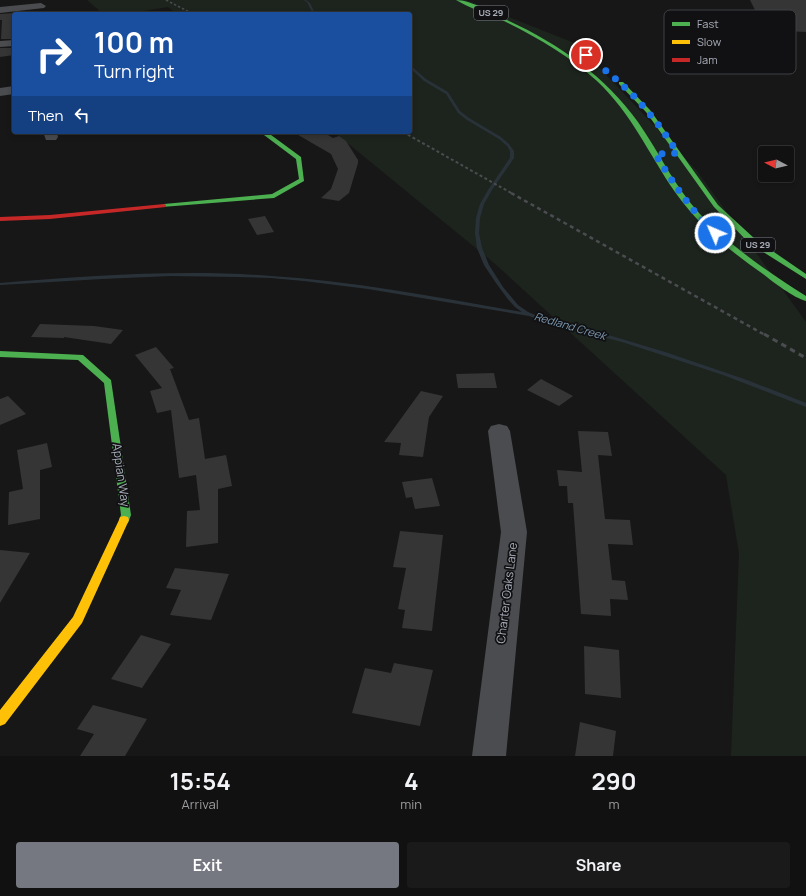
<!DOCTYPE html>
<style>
:root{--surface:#111;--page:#1a1a1a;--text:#f1f3f6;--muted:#9c9d9f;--line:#303131;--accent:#757880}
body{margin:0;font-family:Manrope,sans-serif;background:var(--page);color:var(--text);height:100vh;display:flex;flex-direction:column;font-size:15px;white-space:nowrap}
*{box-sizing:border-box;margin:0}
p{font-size:13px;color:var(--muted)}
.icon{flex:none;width:22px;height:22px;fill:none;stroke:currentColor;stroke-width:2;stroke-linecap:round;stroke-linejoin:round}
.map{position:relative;height:756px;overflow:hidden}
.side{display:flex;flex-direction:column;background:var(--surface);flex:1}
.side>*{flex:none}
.banner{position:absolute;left:12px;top:12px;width:400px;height:122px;border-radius:4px;box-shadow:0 2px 6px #0003,0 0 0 1px var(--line);background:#1a4fa0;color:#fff;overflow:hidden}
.needle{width:26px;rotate:277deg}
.tools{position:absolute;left:758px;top:146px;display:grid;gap:8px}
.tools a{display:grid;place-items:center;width:36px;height:36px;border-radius:4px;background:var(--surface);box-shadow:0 2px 6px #0003,0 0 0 1px var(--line);font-size:20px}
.pin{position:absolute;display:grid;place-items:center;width:34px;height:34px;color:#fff;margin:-17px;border:2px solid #fff;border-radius:50%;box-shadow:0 1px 4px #0007}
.me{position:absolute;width:44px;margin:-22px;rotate:315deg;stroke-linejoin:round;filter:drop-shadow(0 0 3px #0008)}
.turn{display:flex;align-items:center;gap:14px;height:84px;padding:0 16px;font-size:18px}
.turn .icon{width:52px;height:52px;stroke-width:2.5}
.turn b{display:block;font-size:28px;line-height:34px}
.then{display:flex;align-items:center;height:38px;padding:0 16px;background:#0003;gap:8px;font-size:15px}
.eta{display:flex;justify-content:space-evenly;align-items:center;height:68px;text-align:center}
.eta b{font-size:24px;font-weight:700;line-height:28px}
.action{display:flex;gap:8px;margin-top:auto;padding:8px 16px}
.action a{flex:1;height:46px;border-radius:4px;background:var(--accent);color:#fff;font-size:16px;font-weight:700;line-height:46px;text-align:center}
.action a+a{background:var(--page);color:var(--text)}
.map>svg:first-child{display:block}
.green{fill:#1d241e}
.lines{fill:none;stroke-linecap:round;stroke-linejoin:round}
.stream{fill:#2a3239;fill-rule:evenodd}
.building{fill:#353536}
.street{fill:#4b4c50;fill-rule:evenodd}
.fast{fill:#4caf50;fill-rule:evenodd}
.slow{fill:#ffc107;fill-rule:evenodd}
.jam{fill:#c62828;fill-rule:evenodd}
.rail-far3{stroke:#4b4c4f;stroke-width:1.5;stroke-dasharray:2.5 2;stroke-linecap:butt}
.rail-far2{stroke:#4b4c4f;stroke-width:2;stroke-dasharray:3 2.5;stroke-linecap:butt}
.rail-far1{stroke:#4b4c4f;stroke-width:2.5;stroke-dasharray:4 3.5;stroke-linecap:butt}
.rail{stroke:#4b4c4f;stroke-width:3;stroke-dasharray:5.5 4.5;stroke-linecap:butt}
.route{stroke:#1a73e8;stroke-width:7;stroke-dasharray:0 12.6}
.labels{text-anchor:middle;stroke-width:3.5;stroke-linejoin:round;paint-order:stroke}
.shield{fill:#111113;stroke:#7b7e86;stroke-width:1}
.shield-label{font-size:9px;font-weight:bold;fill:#a8adb8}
.water-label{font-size:11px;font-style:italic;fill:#7f9bb3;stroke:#111113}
.near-street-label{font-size:12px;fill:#a8adb8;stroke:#111113}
.key{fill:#111113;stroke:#3e4045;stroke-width:1}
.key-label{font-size:11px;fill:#a8adb8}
</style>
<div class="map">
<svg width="806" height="756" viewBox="0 0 806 756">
<rect width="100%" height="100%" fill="#171717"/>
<path class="green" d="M87,0H466L577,44L697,171L806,322V756H731L739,553L726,475L494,263L334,132H410V14H177L168,7L126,14H103Z"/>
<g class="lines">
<path class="stream" d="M303,0C311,0 312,8 315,14H313L307,2Z
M410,65L426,79L448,92L460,111L469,118L501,137L509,144L514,151V158L492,190L484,204L480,218L479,233L482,248L489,265L503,287L518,305L528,312L538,316L615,337L665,352L747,380L806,403V407L723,375L662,355L622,342L542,321L529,316L368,289L304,281L271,278L237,277L170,276L102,279L0,285V283C90,276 181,269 271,276C356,281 439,298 522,312L515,307L507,298L496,283L484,265L477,248L475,233L476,218L480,204L488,190L510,158V151L507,146L499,139L467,120L458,113L446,94L424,81L410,68Z"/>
</g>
<path class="building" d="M750,0H806V32L765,30Z
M14,13V39H1L2,20H0V14Z
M0,48H14V55L0,57Z
M293,132H323L333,138L339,136L346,141L358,160V163L349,193L339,201L321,198L331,189L338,169L331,154Z
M265,216L274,232L257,235L248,219Z
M40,324L94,326L123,330L111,344L64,337V338L31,337Z
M156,347L174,368L170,369L189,420L199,418L205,459L226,455L232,486L218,489V543L186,547L187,511L200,510L196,475L179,478L171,410L157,413L150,391L162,388L135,355Z
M494,373L497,388H458L456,374Z
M541,379L573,396L559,406L527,390Z
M421,391L443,396L429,417L423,457L399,455L401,443L384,442Z
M8,396L26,414L0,425V399Z
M578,431L608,432L612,456L598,455L605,519L630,520L633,545L608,544L612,580L625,581L628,600L610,599L611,616L581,614L573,503H568L567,486H559L557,470L582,472Z
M47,443L52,467L40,470V519L8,525L9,492L23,489L17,450Z
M432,478L440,506L415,509L412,497L406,498L402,482Z
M400,531L443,535L432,631L402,628L405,610L398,609L406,568L393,567Z
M0,550L30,553L0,603Z
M175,568L229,574L211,620L170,615L181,590L166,588Z
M141,635L171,644L142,688L111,679Z
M584,646L619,650L621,698L585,694Z
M394,663L433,670L420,726L352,713L365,668L391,673Z
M93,705L147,719L125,756H80L94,734L77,729Z
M580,722L616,731L613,756H575Z"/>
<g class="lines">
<path class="street" d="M41,3L46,6L44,8L0,13V7Z
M14,40V46L0,47V41Z
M14,86V94L0,96V88Z
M43,132H57L58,137L56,140H46Z
M499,424L507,426L510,431L527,532L506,756H472L501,532L488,431L491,426Z"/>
<path class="fast" d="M456,0C471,0 495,14 509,21C559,44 606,77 638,122C659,152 674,186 699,213C730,246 768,272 806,296V301C794,298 773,282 763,274C730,251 698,225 675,192C648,153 632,114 597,81C568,55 535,36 500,19C486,13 469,8 456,0Z
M619,82H623L650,110L718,205L755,239L806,274V279L749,243L714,207L646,112L619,84Z
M260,132H267L301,157L304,181L274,198L162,207V205L164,204L272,194L299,179L296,159Z
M0,351L83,355L111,380L131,515L128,523L124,524L120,523L119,520L121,515L104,383L78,360L0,357Z"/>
<path class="slow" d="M124,516L128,517L129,520L82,623L5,724L0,726V710L73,617L119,520L120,517Z"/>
<path class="jam" d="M164,204L166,205V207L50,219L0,221V217L50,215Z"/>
<path class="rail-far3" d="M166,0L193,14"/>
<path class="rail-far2" d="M403,132L513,194"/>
<path class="rail-far1" d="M511,193L765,335"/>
<path class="rail" d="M764,334L806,358"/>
</g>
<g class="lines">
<path class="route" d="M586,55C608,72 629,89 647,111C659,124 668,139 678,153L655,154C673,182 690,210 715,233"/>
</g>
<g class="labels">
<g class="shield">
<rect x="474" y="6" width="34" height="14" rx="3"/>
<rect x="741" y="238" width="34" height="14" rx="3"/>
</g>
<g class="shield-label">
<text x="491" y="16">US 29</text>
<text x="758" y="248">US 29</text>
</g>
<g class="water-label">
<text transform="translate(570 326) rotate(16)" y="4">Redland Creek</text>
</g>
<g class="near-street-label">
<text transform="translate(121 475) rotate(82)" y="4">Appian Way</text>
<text transform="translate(507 593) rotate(-83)" y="4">Charter Oaks Lane</text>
</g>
</g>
<rect x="664" y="10" width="132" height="64" rx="6" class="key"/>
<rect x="672" y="22" width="18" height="4" fill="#4caf50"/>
<rect x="672" y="40" width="18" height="4" fill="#ffc107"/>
<rect x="672" y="58" width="18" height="4" fill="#c62828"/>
<g class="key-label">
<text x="697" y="28">Fast</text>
<text x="697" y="46">Slow</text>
<text x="697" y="64">Jam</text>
</g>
</svg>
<div class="tools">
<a><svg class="needle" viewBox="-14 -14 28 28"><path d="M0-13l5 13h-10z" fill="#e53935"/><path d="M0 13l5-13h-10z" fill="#9c9d9f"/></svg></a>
</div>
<div class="pin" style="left:586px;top:55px;background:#d93025"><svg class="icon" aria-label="arrive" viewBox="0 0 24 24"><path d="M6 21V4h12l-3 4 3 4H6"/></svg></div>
<svg class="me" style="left:715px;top:233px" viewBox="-20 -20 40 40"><circle r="17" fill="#1a73e8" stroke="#fff" stroke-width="3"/><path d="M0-11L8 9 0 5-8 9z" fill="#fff"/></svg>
<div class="banner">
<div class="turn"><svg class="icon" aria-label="right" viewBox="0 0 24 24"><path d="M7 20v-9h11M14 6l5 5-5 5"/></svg><div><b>100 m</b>Turn right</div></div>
<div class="then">Then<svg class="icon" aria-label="left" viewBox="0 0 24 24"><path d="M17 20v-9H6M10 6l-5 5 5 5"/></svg></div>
</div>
</div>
<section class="side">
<div class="eta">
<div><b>15:54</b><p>Arrival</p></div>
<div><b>4</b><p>min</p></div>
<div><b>290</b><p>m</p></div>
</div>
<div class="action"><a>Exit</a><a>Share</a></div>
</section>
